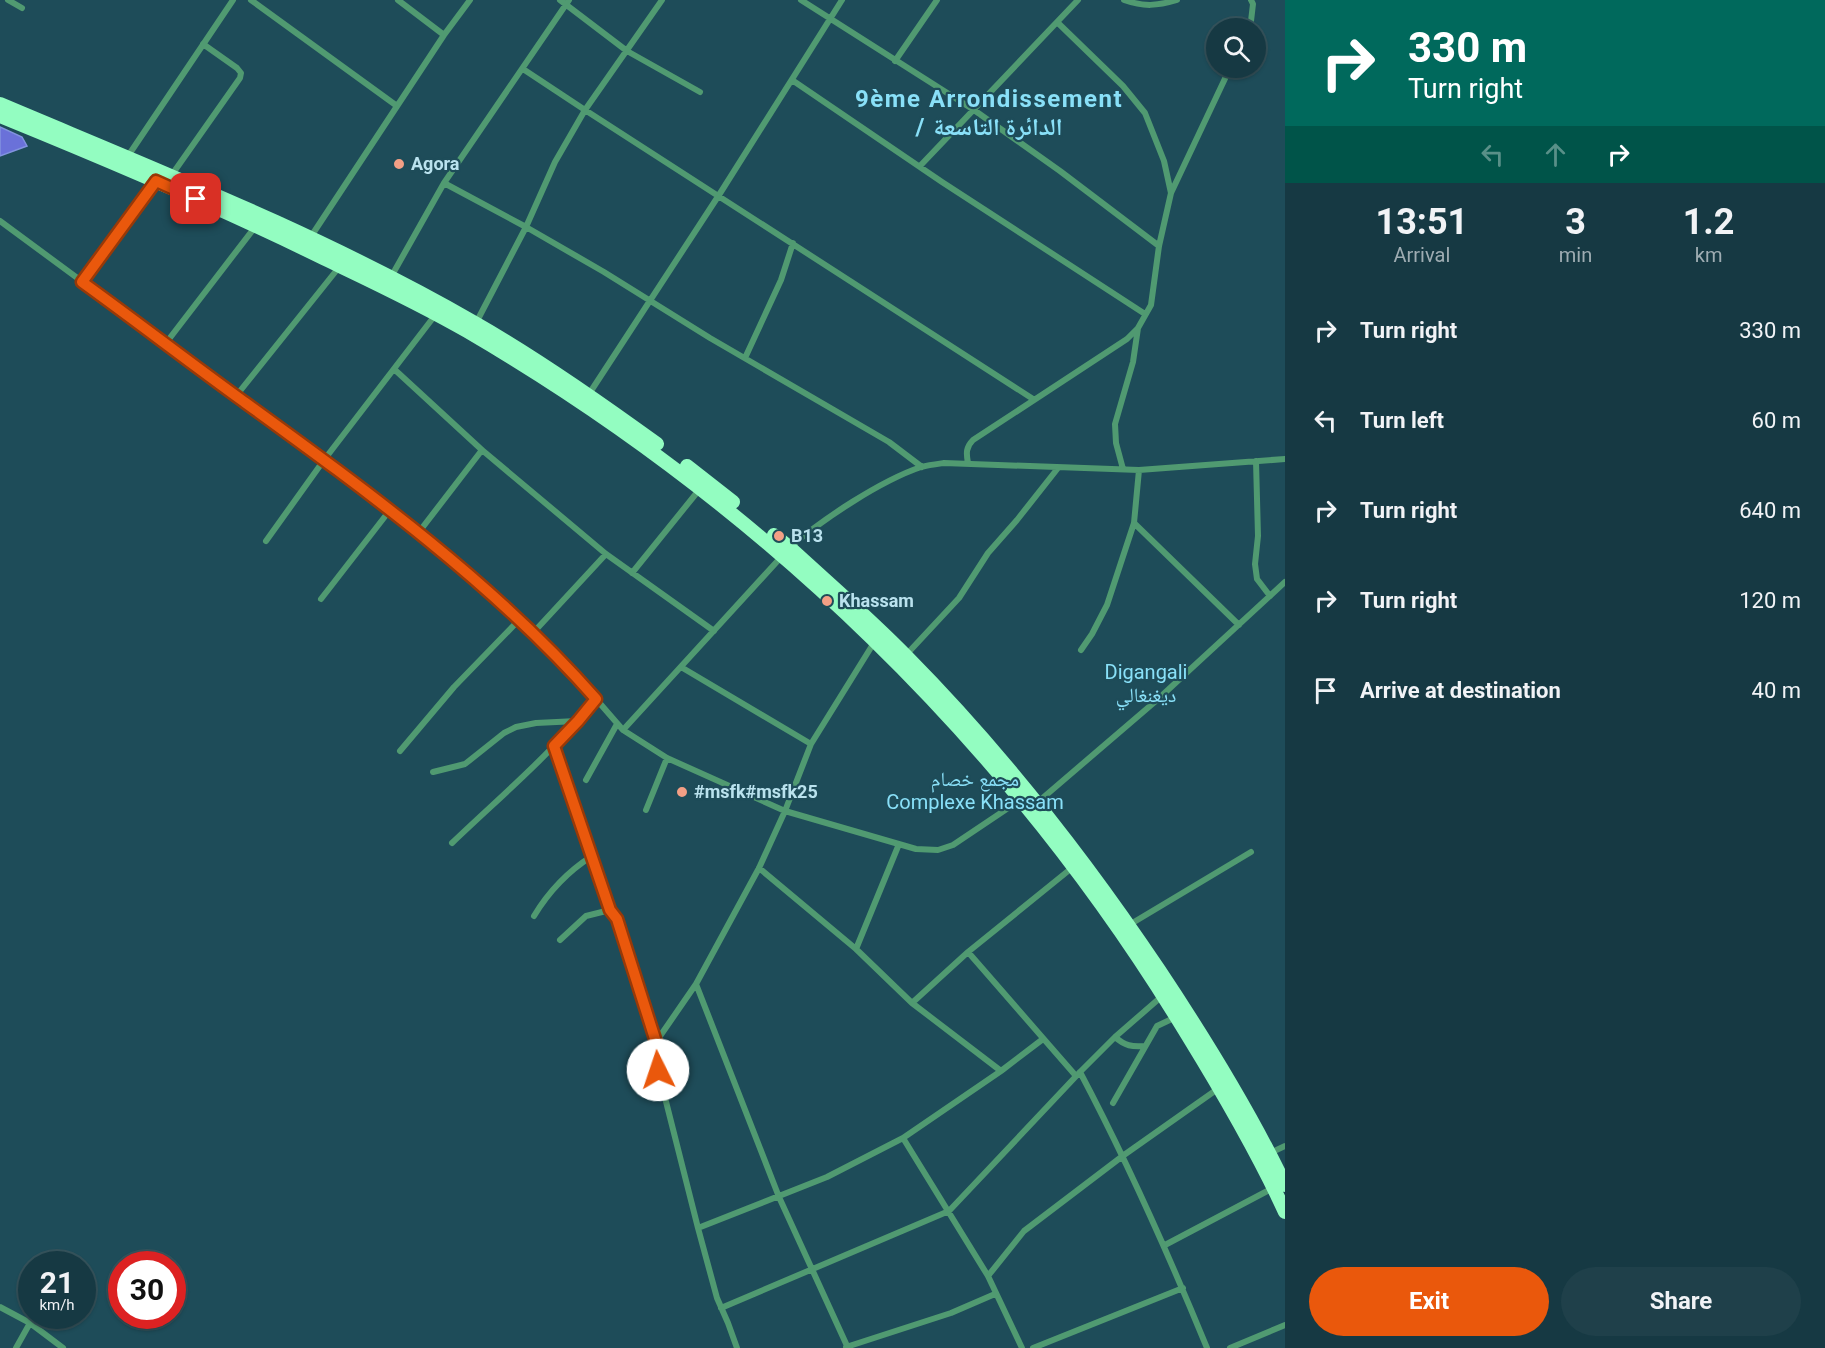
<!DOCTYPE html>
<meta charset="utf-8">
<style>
:root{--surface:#163943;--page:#1f404a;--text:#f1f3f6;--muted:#9eacb2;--line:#35535c;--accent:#ea580c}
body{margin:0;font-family:Roboto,"Noto Naskh Arabic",sans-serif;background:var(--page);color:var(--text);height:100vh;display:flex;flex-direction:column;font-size:22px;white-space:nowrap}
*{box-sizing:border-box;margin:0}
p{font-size:20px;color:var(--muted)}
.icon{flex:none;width:33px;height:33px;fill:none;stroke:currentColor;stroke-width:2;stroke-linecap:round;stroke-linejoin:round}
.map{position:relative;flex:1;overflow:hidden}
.drawer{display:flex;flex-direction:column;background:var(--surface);width:540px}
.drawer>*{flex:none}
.top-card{background:#00695c;color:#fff;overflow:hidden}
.tools{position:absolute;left:1206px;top:18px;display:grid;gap:12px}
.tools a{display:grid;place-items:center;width:60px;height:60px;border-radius:50%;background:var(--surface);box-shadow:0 2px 4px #0004,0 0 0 2px var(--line);font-size:30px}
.speed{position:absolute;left:18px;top:1251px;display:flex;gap:12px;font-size:30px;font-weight:700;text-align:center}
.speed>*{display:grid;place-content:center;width:78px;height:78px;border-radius:50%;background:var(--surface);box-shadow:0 2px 4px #0004,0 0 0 2px var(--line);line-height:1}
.speed small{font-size:15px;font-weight:400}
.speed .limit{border:9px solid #d22;background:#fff;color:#111}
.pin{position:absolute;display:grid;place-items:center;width:51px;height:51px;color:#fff;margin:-26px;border-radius:12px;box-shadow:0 3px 9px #0006}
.me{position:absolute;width:66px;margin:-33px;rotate:356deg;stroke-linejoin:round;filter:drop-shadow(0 0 4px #0008)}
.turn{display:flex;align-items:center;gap:21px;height:126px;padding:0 24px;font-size:27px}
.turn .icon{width:78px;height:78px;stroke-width:2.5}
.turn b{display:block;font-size:42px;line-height:51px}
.lanes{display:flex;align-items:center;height:57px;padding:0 24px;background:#0003;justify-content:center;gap:30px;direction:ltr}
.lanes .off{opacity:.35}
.eta{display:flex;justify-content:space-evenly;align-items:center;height:102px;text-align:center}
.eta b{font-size:36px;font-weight:700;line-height:42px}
.cta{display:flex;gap:12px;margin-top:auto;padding:12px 24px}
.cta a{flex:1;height:69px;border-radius:36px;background:var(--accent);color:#fff;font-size:24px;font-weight:700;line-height:69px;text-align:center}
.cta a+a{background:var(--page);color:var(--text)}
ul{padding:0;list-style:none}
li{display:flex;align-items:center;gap:18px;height:90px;padding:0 24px}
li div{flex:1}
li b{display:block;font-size:22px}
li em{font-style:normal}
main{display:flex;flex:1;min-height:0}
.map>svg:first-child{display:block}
.water{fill:#6a71d9;stroke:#8293df;stroke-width:1.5}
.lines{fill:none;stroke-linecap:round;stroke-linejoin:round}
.street{stroke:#509a71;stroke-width:6}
.highway{stroke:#93fdc1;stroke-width:14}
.route-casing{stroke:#983908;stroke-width:15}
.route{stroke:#ea580c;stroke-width:10}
.poi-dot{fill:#f39f85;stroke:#1e4c59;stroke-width:2}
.labels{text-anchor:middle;stroke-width:4.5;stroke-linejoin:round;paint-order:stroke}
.poi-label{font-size:18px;font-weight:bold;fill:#bae2ee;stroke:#1e4c59;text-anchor:start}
.neighbourhood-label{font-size:20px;fill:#89e0f8;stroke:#1e4c59}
.district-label{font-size:24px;font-weight:bold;letter-spacing:1.5px;fill:#89e0f8;stroke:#1e4c59}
</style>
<main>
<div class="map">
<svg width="1285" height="1348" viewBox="0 0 1285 1348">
<rect width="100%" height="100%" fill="#1e4c59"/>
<path class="water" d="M0,127L22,137L27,146L0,156Z"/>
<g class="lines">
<path class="street" d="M8,0L22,8
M251,0L397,106
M398,0L444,35
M560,0L627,51L700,92
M801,0L974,110L1060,171L1159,246
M1124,0C1144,7 1157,6 1177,0
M1248,28L1251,21L1253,4L1251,0
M895,61L937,0
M523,69L585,110L1033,399
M792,80L942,182L1145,314
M128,156L233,0
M920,166L1078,0
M171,176L240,78L241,73L237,68L203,44
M444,183L526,227L604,272L710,338L889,442L922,467
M1171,193L1230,68
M0,221L308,448L419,532L519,620L570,669L623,730L667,758L785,811L916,849L938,850L953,845L1020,800
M310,238L444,35L470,0
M391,277L444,183L569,0
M82,282L156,181
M476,323L526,227L555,162L585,110L662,0
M166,343L255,227
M745,358L781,280L793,243
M394,369L482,450L606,554L714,631
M589,394L719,195L842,0
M236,396L340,266
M1256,461L1258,536L1255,564L1257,579L1270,596
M968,463C966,453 966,447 973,440L1127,339L1138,328L1151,305L1159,246L1171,193L1164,161L1145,113L1123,86L1057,22
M1123,469L1116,443L1115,424L1133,362L1138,328
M1134,523L1239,625
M419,532L482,450
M266,541L324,460L436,314
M789,548C823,519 880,481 921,467C929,465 937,464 944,463L1139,470L1285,459
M632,573L699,490
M321,599L390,510
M532,634L606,554
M1081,650L1092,634L1107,605L1134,523L1139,470
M906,655L959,598L988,553L1017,520L1058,468
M681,667L811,744
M623,730L783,555
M554,746L610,910L617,919L656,1042
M400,751L454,687L519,620
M433,772L465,764L504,733L516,727L536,723L577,721
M586,780L617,724
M1038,802L1157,700L1285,582
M646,810L667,758
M452,843C501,796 554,752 595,699
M759,868L856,949L912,1003L1001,1071
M534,916C549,891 567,872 592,856
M1129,925L1251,852
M560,940L586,916L610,910
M856,949L899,844
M968,952L1076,1076
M696,984L779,1197L848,1348
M912,1003L968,952L1073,867
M1115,1037C1125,1046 1132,1047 1145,1046
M1080,1072C1128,1163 1168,1253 1207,1348
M1113,1103L1157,1026L1176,1017
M1270,1153L1285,1146
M698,1228L827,1177L903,1138
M1165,1245L1273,1188
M988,1276L1024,1231L1124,1155L1219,1088
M0,1307L30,1323L63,1348
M721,1308L949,1211L1080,1072L1115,1037L1161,997
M846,1347L951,1313L995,1294
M16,1348L30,1323
M737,1348L728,1323L717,1298L698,1228L658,1070L656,1042L696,984L759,868L785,811L811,744L875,641
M1022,1348L988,1276L903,1138L1001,1071L1043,1039
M1033,1348L1183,1288
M1230,1348L1285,1325"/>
<path class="highway" d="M0,104C161,172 324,236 475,323C538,359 598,401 657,444
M0,116C108,160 215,205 319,256C369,280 419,303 467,331C762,503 1012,744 1188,1036C1223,1093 1257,1151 1285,1212
M687,466L733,502
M774,535L789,547C828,583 869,618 906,656C1001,752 1084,858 1159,970C1205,1039 1249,1110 1285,1185"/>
</g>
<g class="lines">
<g class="route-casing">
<path id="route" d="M196,199L156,181L82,282C136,321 189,362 243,401C367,491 494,583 596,699L578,721L554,746L610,910L617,919L656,1042L658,1070"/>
</g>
<use href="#route" class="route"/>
</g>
<g class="poi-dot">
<circle cx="399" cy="164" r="6"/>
<circle cx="779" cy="536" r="6"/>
<circle cx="827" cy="601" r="6"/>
<circle cx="682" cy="792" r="6"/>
</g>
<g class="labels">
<g class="poi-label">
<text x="411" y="170">Agora</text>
<text x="791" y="542">B13</text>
<text x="839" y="607">Khassam</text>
<text x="694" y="798">#msfk#msfk25</text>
</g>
<g class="neighbourhood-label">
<text x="1146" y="679">Digangali<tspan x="1146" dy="23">ديغنغالي</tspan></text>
<text x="975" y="786">مجمع خصام<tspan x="975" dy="23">Complexe Khassam</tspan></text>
</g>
<g class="district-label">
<text x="989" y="107">9ème Arrondissement<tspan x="989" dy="28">/ الدائرة التاسعة</tspan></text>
</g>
</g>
</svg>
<div class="tools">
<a><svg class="icon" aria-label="search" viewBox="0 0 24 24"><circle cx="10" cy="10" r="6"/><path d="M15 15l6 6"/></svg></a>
</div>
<div class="speed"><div>21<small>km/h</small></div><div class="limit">30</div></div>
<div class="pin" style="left:196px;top:199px;background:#d93025"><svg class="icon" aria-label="arrive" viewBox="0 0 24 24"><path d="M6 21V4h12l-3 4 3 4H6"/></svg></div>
<svg class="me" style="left:658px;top:1070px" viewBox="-20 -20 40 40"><circle r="19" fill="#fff"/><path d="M0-13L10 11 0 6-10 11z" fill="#ea580c"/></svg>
</div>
<section class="drawer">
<div class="top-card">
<div class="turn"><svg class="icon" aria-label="right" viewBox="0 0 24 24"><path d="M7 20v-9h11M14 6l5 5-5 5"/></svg><div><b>330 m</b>Turn right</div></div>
<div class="lanes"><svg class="icon off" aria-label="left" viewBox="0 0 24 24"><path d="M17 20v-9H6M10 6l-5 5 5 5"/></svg><svg class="icon off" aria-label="ahead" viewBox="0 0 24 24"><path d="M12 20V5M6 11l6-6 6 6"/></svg><svg class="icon" aria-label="right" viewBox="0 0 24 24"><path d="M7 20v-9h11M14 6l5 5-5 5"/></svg></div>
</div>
<div class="eta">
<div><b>13:51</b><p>Arrival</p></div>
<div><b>3</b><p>min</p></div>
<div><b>1.2</b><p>km</p></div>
</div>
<ul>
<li><svg class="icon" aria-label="right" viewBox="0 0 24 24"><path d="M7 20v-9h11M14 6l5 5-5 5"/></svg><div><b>Turn right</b></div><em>330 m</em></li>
<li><svg class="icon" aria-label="left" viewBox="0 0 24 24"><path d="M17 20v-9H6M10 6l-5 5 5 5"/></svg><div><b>Turn left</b></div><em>60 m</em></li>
<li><svg class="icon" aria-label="right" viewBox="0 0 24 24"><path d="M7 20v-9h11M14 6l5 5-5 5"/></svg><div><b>Turn right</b></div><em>640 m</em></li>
<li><svg class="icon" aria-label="right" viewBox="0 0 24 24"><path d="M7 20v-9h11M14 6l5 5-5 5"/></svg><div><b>Turn right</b></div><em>120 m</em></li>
<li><svg class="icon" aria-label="arrive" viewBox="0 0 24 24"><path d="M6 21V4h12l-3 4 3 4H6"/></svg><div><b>Arrive at destination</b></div><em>40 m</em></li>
</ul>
<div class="cta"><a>Exit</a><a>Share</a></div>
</section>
</main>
